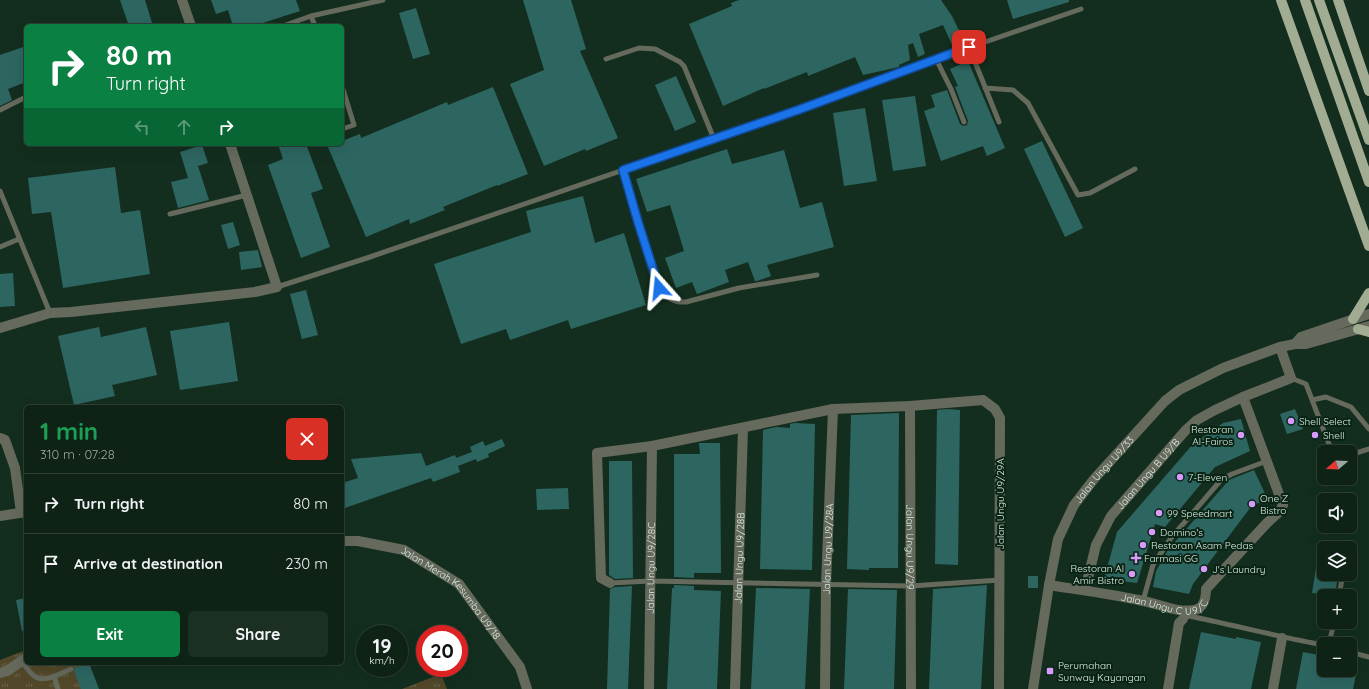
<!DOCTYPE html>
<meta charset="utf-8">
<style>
:root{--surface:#0e2216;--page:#1c2f23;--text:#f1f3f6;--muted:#9ba4a1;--line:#2e3f35;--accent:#0b8043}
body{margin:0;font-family:Quicksand,sans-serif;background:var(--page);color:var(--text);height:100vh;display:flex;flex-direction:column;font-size:15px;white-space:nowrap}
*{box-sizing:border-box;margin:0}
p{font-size:13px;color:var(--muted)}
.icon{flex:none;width:22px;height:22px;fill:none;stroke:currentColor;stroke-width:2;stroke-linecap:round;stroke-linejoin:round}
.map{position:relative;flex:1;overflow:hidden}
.side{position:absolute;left:24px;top:405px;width:320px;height:260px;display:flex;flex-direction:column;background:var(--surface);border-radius:6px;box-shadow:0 4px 16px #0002,0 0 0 1px var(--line)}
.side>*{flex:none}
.guide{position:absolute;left:24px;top:24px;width:320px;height:122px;border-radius:6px;box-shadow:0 4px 16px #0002,0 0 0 1px var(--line);background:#0b8043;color:#fff;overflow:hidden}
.needle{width:26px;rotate:251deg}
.tools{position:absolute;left:1317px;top:445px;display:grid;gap:8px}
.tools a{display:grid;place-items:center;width:40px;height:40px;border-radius:6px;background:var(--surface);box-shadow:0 4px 16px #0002,0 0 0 1px var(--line);font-size:20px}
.speed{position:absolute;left:356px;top:625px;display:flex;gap:8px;font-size:20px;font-weight:700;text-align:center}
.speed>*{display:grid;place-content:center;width:52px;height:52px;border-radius:50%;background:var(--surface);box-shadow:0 4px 16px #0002,0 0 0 1px var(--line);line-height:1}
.speed small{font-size:10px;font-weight:400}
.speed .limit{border:6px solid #d22;background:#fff;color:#111}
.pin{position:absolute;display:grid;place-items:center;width:34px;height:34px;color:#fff;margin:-17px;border-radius:8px;box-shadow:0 2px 6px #0006}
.me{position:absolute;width:44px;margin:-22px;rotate:342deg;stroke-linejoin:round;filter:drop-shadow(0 0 3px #0008)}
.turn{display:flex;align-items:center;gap:14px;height:84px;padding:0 16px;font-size:18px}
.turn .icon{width:52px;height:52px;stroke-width:2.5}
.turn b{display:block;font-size:28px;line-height:34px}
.lanes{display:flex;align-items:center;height:38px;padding:0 16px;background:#0003;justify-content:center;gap:20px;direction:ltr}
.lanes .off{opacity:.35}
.round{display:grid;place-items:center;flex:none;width:42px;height:42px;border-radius:6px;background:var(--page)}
.head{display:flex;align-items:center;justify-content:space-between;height:68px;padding:0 16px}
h1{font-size:24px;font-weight:700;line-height:30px;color:#1e9e55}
.cta{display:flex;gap:8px;margin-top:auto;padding:8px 16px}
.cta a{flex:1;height:46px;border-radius:6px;background:var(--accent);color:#fff;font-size:16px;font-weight:700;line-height:46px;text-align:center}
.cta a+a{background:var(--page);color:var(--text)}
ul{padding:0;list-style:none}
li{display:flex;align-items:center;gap:12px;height:60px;padding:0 16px;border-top:1px solid var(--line)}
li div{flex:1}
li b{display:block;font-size:15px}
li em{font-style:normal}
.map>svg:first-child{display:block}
.grass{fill:url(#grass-tufts)}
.building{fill:#2d6661}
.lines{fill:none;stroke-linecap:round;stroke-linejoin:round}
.service{stroke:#656a5d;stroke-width:5}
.minor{stroke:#656a5d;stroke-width:10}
.tertiary{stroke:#656a5d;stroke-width:10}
.primary{stroke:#a2ac92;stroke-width:10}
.route-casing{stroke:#114b97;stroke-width:10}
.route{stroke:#1a73e8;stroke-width:7}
.poi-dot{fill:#d79bf9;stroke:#092415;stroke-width:1.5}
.labels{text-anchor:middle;stroke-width:4;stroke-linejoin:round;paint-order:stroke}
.poi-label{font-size:10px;fill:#dcece1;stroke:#092415;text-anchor:start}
.street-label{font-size:10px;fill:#dcece1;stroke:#092415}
</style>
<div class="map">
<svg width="1369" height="689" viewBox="0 0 1369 689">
<defs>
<pattern id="grass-tufts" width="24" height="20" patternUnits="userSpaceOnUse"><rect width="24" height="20" fill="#524829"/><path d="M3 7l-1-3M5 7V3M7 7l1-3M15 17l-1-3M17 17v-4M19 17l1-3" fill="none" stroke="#6a6348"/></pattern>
</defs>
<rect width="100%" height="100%" fill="#132e1e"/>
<path class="grass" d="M26,650V663H79L88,689H0V660Z
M441,674L447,689H402Z"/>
<path class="building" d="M120,0H145L153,26H129Z
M211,0H296L300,11L253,26H233L228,10L216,14Z
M523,0H571L586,49L580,51L618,138L586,151L585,149L544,166L510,84L544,70Z
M739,0H941L952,16L964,41L952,45L943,25L919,34L925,54L918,57L913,43L908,45L910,60L899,65V67L863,75L855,57L808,76L807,72L764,89V88L723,106L689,24L732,6L731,3Z
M1007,0H1069V2L1013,19Z
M416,8L430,54L413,59L399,13Z
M26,46V82L8,89L12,100L0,106V55Z
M968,61L1005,148L987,156L983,146L941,161L924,111L935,107L931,95L947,90L960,124L963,126L967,125L968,121L955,87L958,86L950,69Z
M676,76L696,122L675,131L655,85Z
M493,87L528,174L497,186V185L443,207L445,210L410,224L409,219L366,237L328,147L335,144H342V141L360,134L361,138L447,102L448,105Z
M915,96L926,166L893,171L882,100Z
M865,108L877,181L844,186L833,113Z
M1042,141L1083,228L1065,237L1024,149Z
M278,144H306L323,189L311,193L330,247L301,258L268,165L283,159Z
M202,145L208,163L198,166L209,200L178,208L171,182L188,178L180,152Z
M727,149L732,164L784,150L800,208L822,202L834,247L767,265L771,276L757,281H755L748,262L725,270L729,282L697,294L692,282L676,288L665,258L684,251L670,205L647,212L636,179Z
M115,167L121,213L140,210L150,274L63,288L51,212L32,214L28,178Z
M583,196L595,243L624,233L646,305L571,329L568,320L510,340L506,329L461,344L434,264L531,232L526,211Z
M233,222L240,245L228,249L221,225Z
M258,250L262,267L241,270L239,252Z
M13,273L15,306L0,307V274Z
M306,290L318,335L302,339L290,294Z
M229,322L238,381L180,390L170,331Z
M99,327L101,337L146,327L157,375L112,385L115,396L74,405L58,336Z
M948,409L960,410L958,565L935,564L937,410Z
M1295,409L1303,429L1287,434L1280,414Z
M899,413L898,568H869V570L847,569L851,415Z
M1241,419L1250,451L1215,467L1165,527L1155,524L1137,583L1104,579L1117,532L1193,444L1223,423Z
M795,423L815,424L812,570L760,569L763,430L776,427L790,428V424Z
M502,439L505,446L488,454L489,457L477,462L476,459L458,466L460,472L433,482L431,478L342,509V483L358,478L351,459L421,453L426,466L455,455L456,458L472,452L470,447L483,441L485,446Z
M699,443H720L721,573H694V578L674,577V454H700Z
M609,461H632L633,578L615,579L609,575Z
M1254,470L1267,498L1250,508L1193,584L1189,594L1153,587L1156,571L1168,550L1229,480Z
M568,488L569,509L537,510L536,489Z
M1319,549H1324V574H1338L1335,596L1312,593Z
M1028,576H1038V588H1028Z
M674,585L694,586V590L721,591L717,689H667L672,588H674Z
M987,585L981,689H929L933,589Z
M632,586L628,689H607L610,589L615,587Z
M756,588L810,589L805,689H751Z
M848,589L897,590L894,689H844Z
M26,598V631H22L16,600Z
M1201,632L1236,639V637L1261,642L1251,689H1189Z
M1303,652L1324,656V670H1357L1353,689H1296Z
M89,663L99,689H81L74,671L75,668Z"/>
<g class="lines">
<path class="service" d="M311,16L315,26
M283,26L311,16L383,0
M969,47L999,122
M606,59L639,48L655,49L680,62L684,66L714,139
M936,59L951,89L964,122
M342,86L354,125L342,129
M985,88L1013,90L1028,103L1078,195L1090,193L1135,169
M0,110L26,97
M623,170L638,222L659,288C666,298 674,303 686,302L739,288L817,275
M0,191L50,313
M170,214L247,195
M0,247L19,239
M277,287L367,258L798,110L936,59L1081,9
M1291,378L1306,384L1332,452
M1312,400L1326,397L1351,407L1369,429
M1350,455L1369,449
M610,583L650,581L911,586L1000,580
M1339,596L1342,579
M1143,601L1153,565L1171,538L1221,480L1232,474L1267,461
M1183,619L1189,616C1234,625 1278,637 1324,645
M1329,644L1334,622
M1350,652L1369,657
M22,661C25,665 28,671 32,674C42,685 59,674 71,669
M54,676L58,689"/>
<g class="minor">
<path d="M182,0L191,26"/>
<path d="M0,328L50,313L71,312L255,292L277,287L230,144"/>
<path id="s1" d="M910,406L911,689"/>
<path d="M0,438L5,440L15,468L21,512"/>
<path d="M0,516L26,512"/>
<path id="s2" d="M342,541H358L404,550L459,584L520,667L527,689"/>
<path d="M610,583L601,578L597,453L652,446L833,409L910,406L983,400L995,409L1000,418L999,689"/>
<path id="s3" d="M1049,585C1080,590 1112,594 1143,601C1159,604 1177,613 1194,610C1204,609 1206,597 1206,589L1266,524L1279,512L1283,505L1243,397"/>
<path id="s4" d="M1085,590L1096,545L1111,516L1185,431L1197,420L1215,410L1243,397L1291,378L1280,347"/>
<path d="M0,673L7,671L26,658"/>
<path id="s5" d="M649,689L652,446"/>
<path id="s6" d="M735,689L743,428"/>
<path id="s7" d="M825,689L826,585L833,409"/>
<path d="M1168,689L1179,623L1183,619"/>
<path d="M1273,689L1282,638"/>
</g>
<g class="tertiary">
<path d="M1295,344L1301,337L1369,314"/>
<path id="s8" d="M1033,689L1049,585L1058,539L1074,505L1094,479L1165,401L1179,390L1223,368L1280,347L1295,344H1306L1369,326"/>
</g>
<path class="primary" d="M1281,0L1369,246
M1305,0L1369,182
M1319,0L1369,140
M1338,0L1369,91
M1353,319L1369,293
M1358,329L1369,332"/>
</g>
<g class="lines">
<g class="route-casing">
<path id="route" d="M659,288L638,222L623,170L798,110L969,47"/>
</g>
<use href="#route" class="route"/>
</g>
<g class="poi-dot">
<circle cx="1291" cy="421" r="4"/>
<circle cx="1241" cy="435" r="4"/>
<circle cx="1315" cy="435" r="4"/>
<circle cx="1180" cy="477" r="4"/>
<circle cx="1252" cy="504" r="4"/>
<circle cx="1159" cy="513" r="4"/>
<circle cx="1152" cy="532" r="4"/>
<circle cx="1143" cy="545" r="4"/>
<path d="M1134 552h4v4h4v4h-4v4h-4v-4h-4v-4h4z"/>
<circle cx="1204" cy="569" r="4"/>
<circle cx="1132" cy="574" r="4"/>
<rect x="1046" y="667" width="8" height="8" rx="2"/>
</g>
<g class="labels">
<g class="poi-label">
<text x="1299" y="425">Shell Select</text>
<text x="1233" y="433" text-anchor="end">Restoran<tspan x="1233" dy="12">Al-Fairos</tspan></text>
<text x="1323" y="439">Shell</text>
<text x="1188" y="481">7-Eleven</text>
<text x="1260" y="502">One Z<tspan x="1260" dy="12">Bistro</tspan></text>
<text x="1167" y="517">99 Speedmart</text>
<text x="1160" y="536">Domino's</text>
<text x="1151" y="549">Restoran Asam Pedas</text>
<text x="1144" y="562">Farmasi GG</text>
<text x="1124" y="572" text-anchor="end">Restoran Al<tspan x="1124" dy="12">Amir Bistro</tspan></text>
<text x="1212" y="573">J's Laundry</text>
<text x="1058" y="669">Perumahan<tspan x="1058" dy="12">Sunway Kayangan</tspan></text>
</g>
<g class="street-label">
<text dy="4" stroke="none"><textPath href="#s8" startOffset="236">Jalan Ungu U9/33</textPath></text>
<text dy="4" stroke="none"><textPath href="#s4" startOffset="135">Jalan Ungu B U9/B</textPath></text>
<text transform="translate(1000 504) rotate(-90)" y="4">Jalan Ungu U9/29A</text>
<text dy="4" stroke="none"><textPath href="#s1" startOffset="141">Jalan Ungu U9/29</textPath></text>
<text dy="4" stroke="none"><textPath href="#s7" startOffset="140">Jalan Ungu U9/28A</textPath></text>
<text dy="4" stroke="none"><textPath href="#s6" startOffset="131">Jalan Ungu U9/28B</textPath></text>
<text dy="4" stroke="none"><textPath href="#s5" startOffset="121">Jalan Ungu U9/28C</textPath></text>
<text dy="4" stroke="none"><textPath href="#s2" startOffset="127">Jalan Merah Kesumba U9/18</textPath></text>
<text dy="4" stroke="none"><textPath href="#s3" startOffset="118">Jalan Ungu C U9/C</textPath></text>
</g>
</g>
</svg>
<div class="tools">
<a><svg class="needle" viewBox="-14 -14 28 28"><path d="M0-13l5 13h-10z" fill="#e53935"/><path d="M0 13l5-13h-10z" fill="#9ba4a1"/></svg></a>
<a><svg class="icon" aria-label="sound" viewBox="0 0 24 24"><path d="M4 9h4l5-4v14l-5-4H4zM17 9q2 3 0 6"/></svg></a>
<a><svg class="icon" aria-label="layers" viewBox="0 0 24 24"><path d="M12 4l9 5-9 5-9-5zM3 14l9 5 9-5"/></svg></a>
<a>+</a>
<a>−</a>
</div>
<div class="speed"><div>19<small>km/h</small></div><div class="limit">20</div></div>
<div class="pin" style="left:969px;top:47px;background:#d93025"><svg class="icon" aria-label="arrive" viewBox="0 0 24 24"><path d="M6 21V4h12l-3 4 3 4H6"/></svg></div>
<svg class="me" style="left:659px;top:288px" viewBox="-20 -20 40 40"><path d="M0-17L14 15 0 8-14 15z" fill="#1a73e8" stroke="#fff" stroke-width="4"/></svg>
<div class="guide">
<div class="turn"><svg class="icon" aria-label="right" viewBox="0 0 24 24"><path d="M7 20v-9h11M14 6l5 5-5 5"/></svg><div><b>80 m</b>Turn right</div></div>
<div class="lanes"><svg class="icon off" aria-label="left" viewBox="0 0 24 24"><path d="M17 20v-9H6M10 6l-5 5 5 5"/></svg><svg class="icon off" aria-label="ahead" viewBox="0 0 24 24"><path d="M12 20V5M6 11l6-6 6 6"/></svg><svg class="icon" aria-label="right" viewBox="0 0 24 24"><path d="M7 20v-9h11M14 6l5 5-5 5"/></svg></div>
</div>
<section class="side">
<div class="head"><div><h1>1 min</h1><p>310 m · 07:28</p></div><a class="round" style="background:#d93025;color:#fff"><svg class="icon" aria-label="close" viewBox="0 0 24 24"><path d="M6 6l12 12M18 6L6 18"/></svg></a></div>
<ul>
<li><svg class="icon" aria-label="right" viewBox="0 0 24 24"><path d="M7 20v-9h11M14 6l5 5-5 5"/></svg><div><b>Turn right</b></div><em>80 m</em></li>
<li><svg class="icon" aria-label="arrive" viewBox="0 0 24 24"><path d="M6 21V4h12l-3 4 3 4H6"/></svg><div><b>Arrive at destination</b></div><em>230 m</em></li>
</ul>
<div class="cta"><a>Exit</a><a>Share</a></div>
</section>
</div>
